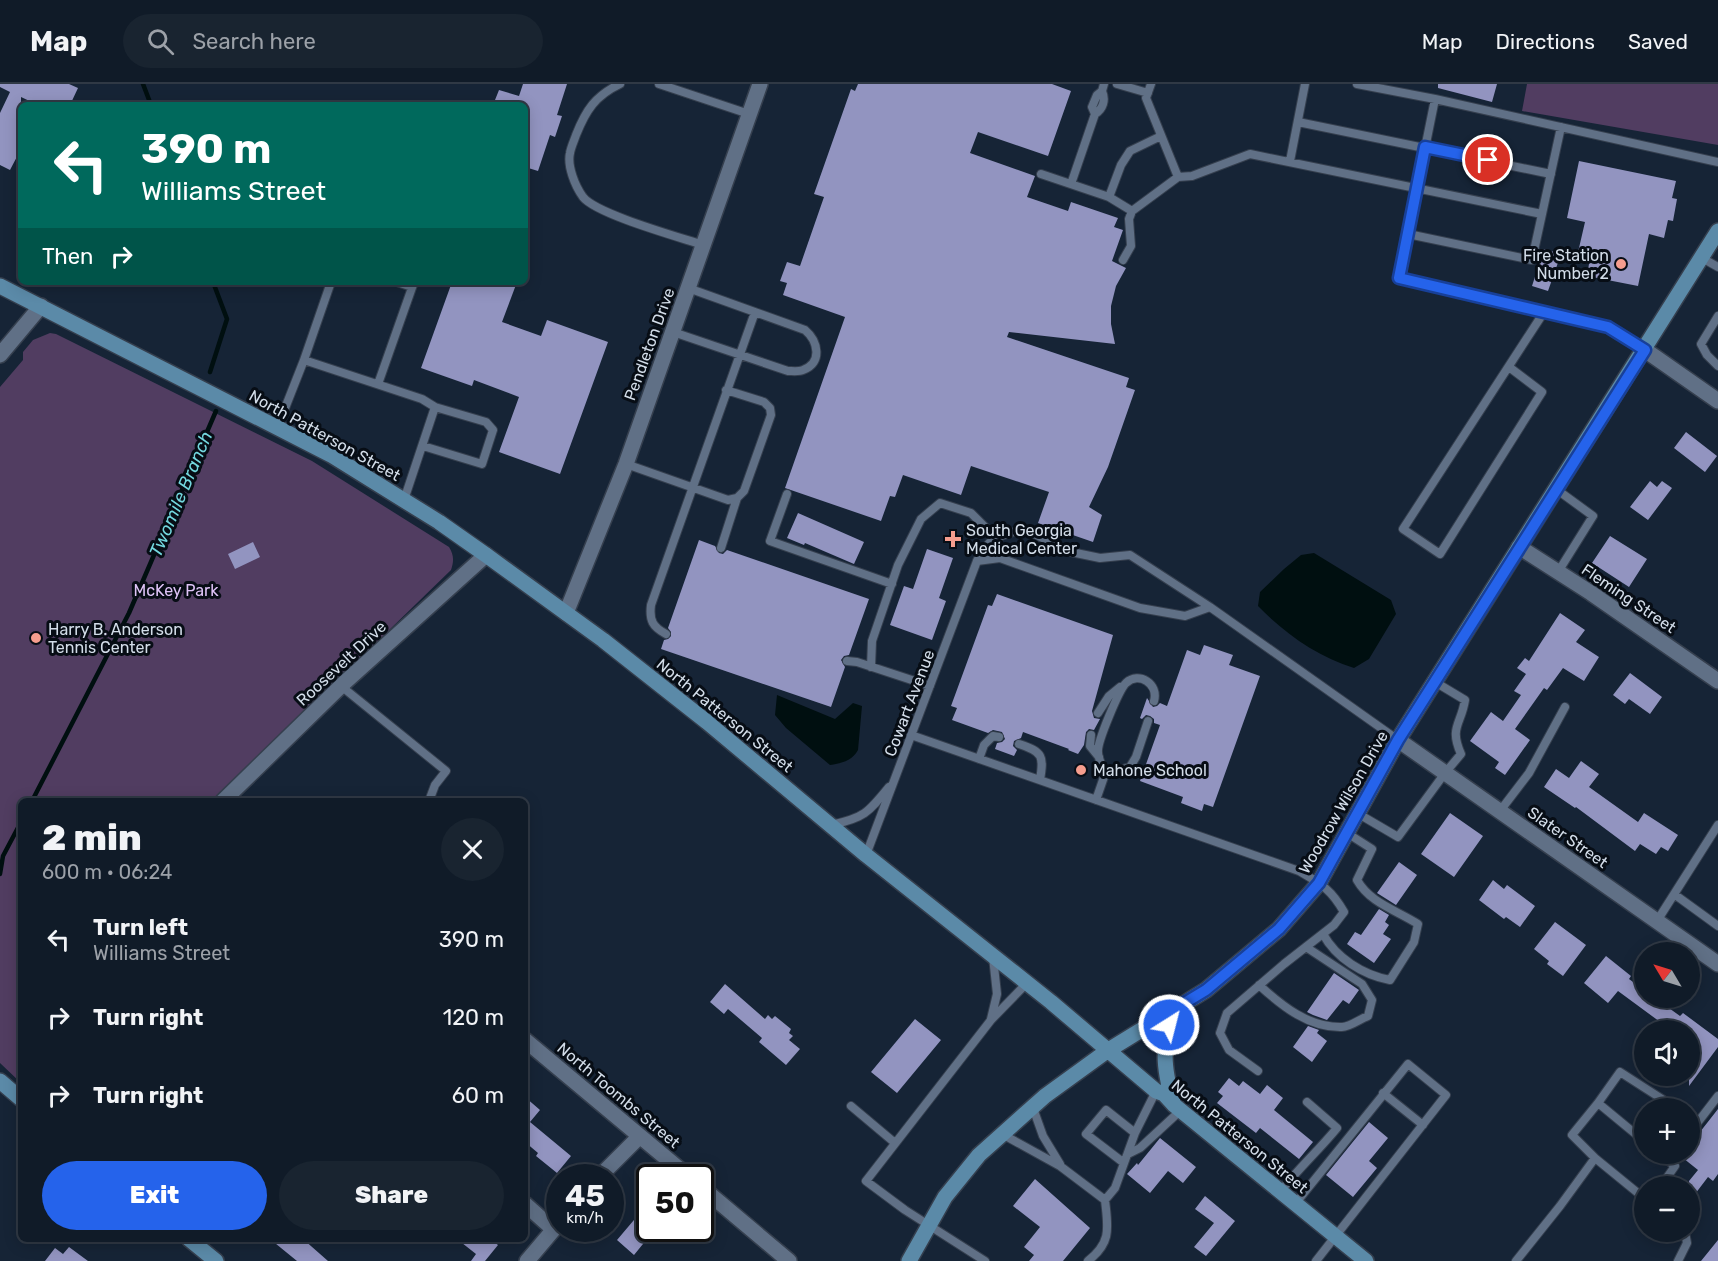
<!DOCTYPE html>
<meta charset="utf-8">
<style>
:root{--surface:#101b28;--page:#192430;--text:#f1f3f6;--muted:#9ca1a8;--line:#303945;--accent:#2563eb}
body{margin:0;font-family:Rubik,sans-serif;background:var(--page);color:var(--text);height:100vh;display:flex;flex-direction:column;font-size:22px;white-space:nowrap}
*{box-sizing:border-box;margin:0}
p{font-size:20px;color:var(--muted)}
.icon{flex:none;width:33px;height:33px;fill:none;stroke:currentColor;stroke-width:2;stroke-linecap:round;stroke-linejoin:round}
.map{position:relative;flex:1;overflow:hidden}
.drawer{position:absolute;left:18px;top:714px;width:510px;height:444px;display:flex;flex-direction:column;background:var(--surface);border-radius:9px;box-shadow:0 3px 15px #0003,0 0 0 2px var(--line)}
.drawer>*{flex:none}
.guide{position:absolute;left:18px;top:18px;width:510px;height:183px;border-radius:9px;box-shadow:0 3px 15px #0003,0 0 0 2px var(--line);background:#00695c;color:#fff;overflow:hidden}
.needle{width:39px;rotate:308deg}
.controls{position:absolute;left:1634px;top:858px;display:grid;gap:12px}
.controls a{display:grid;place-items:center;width:66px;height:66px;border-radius:50%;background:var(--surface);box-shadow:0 3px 15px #0003,0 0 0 2px var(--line);font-size:30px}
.speed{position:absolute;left:546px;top:1080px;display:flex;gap:12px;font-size:30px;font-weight:700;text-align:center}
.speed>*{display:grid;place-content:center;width:78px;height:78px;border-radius:50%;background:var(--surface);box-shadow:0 3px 15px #0003,0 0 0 2px var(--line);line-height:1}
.speed small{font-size:15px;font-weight:400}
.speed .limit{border:3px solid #111;border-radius:9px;background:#fff;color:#111}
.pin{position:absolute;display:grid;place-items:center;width:51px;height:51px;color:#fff;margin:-26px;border:3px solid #fff;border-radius:50%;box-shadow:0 2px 6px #0007}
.me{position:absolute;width:66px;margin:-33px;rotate:36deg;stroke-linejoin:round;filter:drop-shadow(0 0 4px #0008)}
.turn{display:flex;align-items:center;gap:21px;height:126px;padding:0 24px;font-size:27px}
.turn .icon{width:78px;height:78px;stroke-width:2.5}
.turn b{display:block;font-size:42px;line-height:51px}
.then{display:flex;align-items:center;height:57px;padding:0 24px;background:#0003;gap:12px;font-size:22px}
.round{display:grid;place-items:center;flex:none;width:63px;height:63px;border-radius:32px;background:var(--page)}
.headline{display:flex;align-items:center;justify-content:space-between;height:102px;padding:0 24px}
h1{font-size:36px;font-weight:800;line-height:45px}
.primary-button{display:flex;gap:12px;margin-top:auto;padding:12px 24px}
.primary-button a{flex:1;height:69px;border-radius:36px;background:var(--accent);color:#fff;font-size:24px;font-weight:800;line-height:69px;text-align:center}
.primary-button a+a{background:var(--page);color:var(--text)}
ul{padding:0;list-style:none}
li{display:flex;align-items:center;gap:18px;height:78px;padding:0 24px}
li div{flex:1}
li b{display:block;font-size:22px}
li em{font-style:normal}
header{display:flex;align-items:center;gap:36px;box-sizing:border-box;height:84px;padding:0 30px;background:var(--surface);border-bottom:2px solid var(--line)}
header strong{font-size:28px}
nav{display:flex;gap:33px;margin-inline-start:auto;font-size:21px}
.search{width:420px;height:54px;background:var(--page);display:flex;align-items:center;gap:15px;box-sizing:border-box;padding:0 21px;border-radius:33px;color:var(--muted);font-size:22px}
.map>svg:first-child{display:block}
.green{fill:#513d61}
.water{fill:#000f10}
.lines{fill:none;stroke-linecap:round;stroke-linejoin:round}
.stream{stroke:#000f10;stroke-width:4.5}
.building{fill:#9294c0}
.lane-casing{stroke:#353f4e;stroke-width:10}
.street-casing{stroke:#353f4e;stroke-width:18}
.secondary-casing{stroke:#353f4e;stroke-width:18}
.lane{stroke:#607086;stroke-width:8}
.street{stroke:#607086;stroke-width:15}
.secondary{stroke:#5b8aa8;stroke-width:15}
.route-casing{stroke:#184099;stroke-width:15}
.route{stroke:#2563eb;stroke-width:10}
.poi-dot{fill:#f59d8e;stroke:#070d15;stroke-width:2}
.labels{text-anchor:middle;stroke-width:6;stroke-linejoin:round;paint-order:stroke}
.poi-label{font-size:16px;fill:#d3dde9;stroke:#070d15;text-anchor:start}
.street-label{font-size:16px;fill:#d3dde9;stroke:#070d15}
.park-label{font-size:16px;fill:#dfc3f7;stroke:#070d15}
.water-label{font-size:18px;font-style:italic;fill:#73d7de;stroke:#070d15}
</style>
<header>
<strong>Map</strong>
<div class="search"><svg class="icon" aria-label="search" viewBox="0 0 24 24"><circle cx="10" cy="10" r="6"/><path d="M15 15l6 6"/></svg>Search here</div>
<nav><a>Map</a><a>Directions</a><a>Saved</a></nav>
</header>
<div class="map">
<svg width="1718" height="1177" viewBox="0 0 1718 1177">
<rect width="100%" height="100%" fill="#162436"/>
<path class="green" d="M1527,0H1718V61L1522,27Z
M50,249L56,250L312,377L449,463C454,471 454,477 451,486L213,717H21V999L0,979V303L23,276V268L33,256Z"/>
<path class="water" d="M1314,469L1391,516L1396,530L1369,575L1354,584C1318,573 1284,549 1258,522L1260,508L1284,485L1301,471Z
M777,611L835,635L853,619L862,622L858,666C852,677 842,679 830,681L786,644L775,631Z"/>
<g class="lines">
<path class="stream" d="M143,0L151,21
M210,288L227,235L213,198
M32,717L129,529L216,327
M0,790L3,772L21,738"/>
</g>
<path class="building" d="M0,0H69L78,4L70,21H38L21,13V65L10,86L0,81V29L10,8L0,3Z
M523,0H567L557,31L562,32L555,53L550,51L538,87L525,83V21H493L499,6L519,12Z
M858,0H1052L1071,7L1048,72L978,48L970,69L1035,92L1027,113L1068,127L1071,118L1118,134L1114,143L1123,146L1112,177L1126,184L1116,202L1111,222V240L1115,260L1009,248L1007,253L1129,294L1126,303L1135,306L1108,383L1089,423L1102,431L1093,458L1038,439L1049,408L971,382L961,411L903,391L895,413L890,412L881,437L785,404L845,233L783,211L787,199L780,197L787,178L800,182L824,113L814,110L851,5L855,7Z
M1438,0H1497L1492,18L1438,4Z
M1579,77L1676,97L1672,114L1677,115L1673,137L1668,136L1664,154L1649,150L1638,202L1587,192L1589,180L1576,177L1585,138L1567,134Z
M1544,165L1561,170L1548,207L1532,202Z
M452,198H517L502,238L541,252L547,236L608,258L560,390L499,368L519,313L474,296L472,302L421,284Z
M1686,348L1717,372L1705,388L1674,364Z
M1650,397L1657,403L1662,397L1672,404L1648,436L1630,423Z
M798,429L864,458L854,480L805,459L804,461L787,454Z
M1610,452L1647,475L1629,503L1592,479Z
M699,456L715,462L719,469L723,470L727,466L869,515L849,571L844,572L841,576L845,583L831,623L661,565L664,556L668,555L671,552V548L668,544Z
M253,458L260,473L235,485L228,470Z
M927,465L953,474L939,514L946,517L932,556L890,541L904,502L913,505Z
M997,510L1113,551L1092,627L1094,634L1100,635L1094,646L1089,645L1086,648L1084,661L1078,670L1068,666L1069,665L1023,648L1021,654L1014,657L1013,662L1017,666L1014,672L995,665L997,659L1002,658L1005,655L1002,648L993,646L988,649L952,636L957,624L951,622L988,521L992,522Z
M1560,529L1585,546L1576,558L1599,573L1584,597L1563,584L1547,606L1544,604L1515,645L1530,656L1505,691L1495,684L1499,678L1470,657L1491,628L1503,637L1521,611L1514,607L1526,590L1517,584L1525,574L1529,577Z
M1204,561L1233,571L1229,581L1260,592L1213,723L1204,720L1202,727L1181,719L1183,713L1140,697L1160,641L1154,639V635L1150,632L1146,631L1142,635L1140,634L1147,614L1153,623L1157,622L1160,619L1167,622L1187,566L1200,571Z
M1630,589L1662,613L1650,630L1629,615L1625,620L1613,611Z
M1581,677L1599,690L1589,703L1638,738L1644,729L1678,751L1668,767L1661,763L1656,770L1640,760L1635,767L1576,723L1575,724L1544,703L1556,685L1569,694Z
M1450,729L1483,752L1454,793L1421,770Z
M1399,778L1417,791L1396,821L1377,809Z
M1493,796L1504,805L1507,801L1535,822L1520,843L1506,833L1504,835L1479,816Z
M1379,825L1389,831L1385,838L1389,841L1383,850L1391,855L1374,879L1347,860L1355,848L1361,851Z
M1555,838L1586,861L1563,892L1547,880L1549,877L1534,865Z
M1606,872L1631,892L1629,895L1644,906V914H1655L1680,932L1683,929L1718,955V963L1689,1002V977L1697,967L1689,961V946H1671L1618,907L1608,919L1584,899Z
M1334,889L1359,906L1349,920L1343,916L1327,936L1313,931L1307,928Z
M725,900L765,935L768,931L772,935L775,932L791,945L789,949L793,952L789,956L800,965L786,981L759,958L762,954L728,925L724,930L710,918Z
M915,935L941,956L897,1009L871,988Z
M1308,942L1319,946L1317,949L1327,957L1312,978L1293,963Z
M1229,994L1239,1002L1243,997L1260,1010L1267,1001L1283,1014L1274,1026L1313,1058L1299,1075L1260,1044L1256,1049L1217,1019L1223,1012L1218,1008Z
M525,1013L540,1026L530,1038L571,1072L557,1089L536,1072L538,1069L525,1058Z
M1718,1025V1090L1713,1097L1708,1093L1689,1118V1097L1698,1086L1678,1070H1689V1062Z
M1369,1038L1388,1054L1369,1077L1377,1084L1353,1113L1326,1091Z
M1160,1054L1196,1083L1183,1099L1168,1087L1150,1109L1127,1090L1137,1079L1138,1081Z
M1035,1095L1090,1144L1063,1177H1029L1034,1171L1024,1163L1040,1143L1013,1122Z
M1205,1112L1235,1137L1206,1172L1194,1163L1214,1139L1195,1125Z
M650,1117V1144H656L634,1171L617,1156Z
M270,1155H303L328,1177H297Z
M457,1155H490L498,1161L485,1177H471L476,1170Z
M1718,1156V1177H1701Z
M69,1163L88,1177H45L55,1164L63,1170Z"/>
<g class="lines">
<g class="lane-casing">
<path id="lane" d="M620,0C595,12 586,26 576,51C574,57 571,63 570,69C567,82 575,102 583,113C596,130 679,153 703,161
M659,0L749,30
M1117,0L1148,9
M1151,0L1146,14L1178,93
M1357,0L1435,15L1718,78
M1435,15L1399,193L1608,243L1644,266
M1095,30L1092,23L1097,11L1102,7
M1298,38L1551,90
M1290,77L1305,0
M1041,90L1109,113L1121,81L1130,67L1161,52
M1071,100L1095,30C1103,25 1106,16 1102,7L1104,0
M1109,113L1132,127L1178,93L1192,92L1250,70L1542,130
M1408,150L1532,176L1561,43
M1702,174L1718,183
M1123,176L1131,162L1129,135L1132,127
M397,198L412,203
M1718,232L1701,260L1707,271L1718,282
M673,248L788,287C792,287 799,288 803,286C823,279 818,257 805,246L688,204
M304,276L331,198
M1509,283L1542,308L1440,470L1403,445L1544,228
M378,300L414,198
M278,342L304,276L422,315L435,323
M626,380L728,416L737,414L744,407L771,331L770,324L764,318L726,306
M1556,405L1593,432L1558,488
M787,410L770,457L892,500
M404,416L435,323L486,338L493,346L482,380L423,362
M721,464L737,414
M977,477L1000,474L1140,524L1185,532L1210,523
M666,550C653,543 649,537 651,521L755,228
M847,577L857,578L930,602
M871,583L872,557L898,481L921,435L940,419L971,429L995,453
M341,602L446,687L435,701L429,717
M1098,629L1109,612L1120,603
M1148,637L1136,673L1130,683L1105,690C1103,683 1098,675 1098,668C1097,658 1119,606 1126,599C1139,587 1159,600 1154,617
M911,651L1299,787C1321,800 1331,805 1344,828L1334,841L1284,880L1227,929L1220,949L1229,966L1258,987
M1091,651L1090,662L1099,673
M1019,660C1043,668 1044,672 1040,696
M979,675L984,661L993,652L999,653
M1096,716L1105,690
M1500,727L1529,689L1565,623
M1357,729L1398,753L1445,689L1461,670C1449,643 1461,641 1465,616L1435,598
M831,741C864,734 868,729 889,703
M866,771L977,477C989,452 999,452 1024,445L1071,468L1100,474L1130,471L1210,523L1398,656
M1674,810L1718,842
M1657,837L1718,741
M1323,850C1336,874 1363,891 1390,896L1414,858L1418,840C1396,826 1370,819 1357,796L1372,765L1347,749
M1259,901C1282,922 1309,944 1342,943C1350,943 1360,935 1368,932L1372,916L1362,900L1306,863
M991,935L997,910L993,873
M1383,1009L1423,1041
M1598,1019L1620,988L1676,1024
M851,1022L895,1059
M1033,1024L1043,1052L1060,1080
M1689,1033L1698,1038L1718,1012
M1689,1049L1698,1038
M1002,1050L1060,1082L1105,1116
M1644,1057L1598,1019L1572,1051L1595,1074L1644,1114
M1128,1070L1140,1064L1180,1027
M1659,1070L1675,1082L1661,1102
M1124,1079L1086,1050L1106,1026L1135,1049
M1280,1108C1298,1085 1319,1066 1337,1044L1307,1018
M1295,1120L1408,980L1446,1011L1316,1177
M985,1177L905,1126L866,1097L991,936L1027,899
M1088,1177C1112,1158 1108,1144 1105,1116L1115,1104L1135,1049L1156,1007
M1516,1177L1560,1122L1595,1074
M1678,1177L1687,1159L1685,1148"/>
</g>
<g class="street-casing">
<path id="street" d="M1645,266L1718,317
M0,271L41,222
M1519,463L1591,509L1718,597
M566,529L626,380L760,0
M1398,656L1718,880
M223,717L344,599L486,471
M525,956L690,1094
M598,1094L640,1052
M700,1102L789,1177
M525,1120L553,1145
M527,1177L560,1138"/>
</g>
<g class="secondary-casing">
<path id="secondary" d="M0,202L331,371L439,438L486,471L603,556L707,638L866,771L1051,918L1156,1007L1164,1010L1174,1021L1366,1177
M0,997L21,1015
M1173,1018C1162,978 1163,966 1173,926
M189,1155L216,1177
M909,1177L945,1113L979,1071L1045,1012L1107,967L1206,906L1279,845L1319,799L1398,656L1718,147"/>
</g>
<use href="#lane" class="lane"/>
<use href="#street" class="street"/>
<use href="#secondary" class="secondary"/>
</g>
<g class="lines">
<g class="route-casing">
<path id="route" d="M1169,941L1173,926L1206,906L1279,845L1319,799L1398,656L1645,266L1608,243L1399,194L1425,63L1488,76"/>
</g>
<use href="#route" class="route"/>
</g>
<g class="poi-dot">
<circle cx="1621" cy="180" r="6"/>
<path d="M950 446h6v6h6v6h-6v6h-6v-6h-6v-6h6z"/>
<circle cx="36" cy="554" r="6"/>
<circle cx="1081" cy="686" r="6"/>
</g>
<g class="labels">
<g class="poi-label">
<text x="1609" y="177" text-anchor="end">Fire Station<tspan x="1609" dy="18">Number 2</tspan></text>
<text x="966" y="452">South Georgia<tspan x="966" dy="18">Medical Center</tspan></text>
<text x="48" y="551">Harry B. Anderson<tspan x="48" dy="18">Tennis Center</tspan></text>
<text x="1093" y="692">Mahone School</text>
</g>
<g class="street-label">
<text transform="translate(649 260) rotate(-70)" y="6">Pendleton Drive</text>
<text transform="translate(325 351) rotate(29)" y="6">North Patterson Street</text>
<text transform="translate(1629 514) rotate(34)" y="6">Fleming Street</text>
<text transform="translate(341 579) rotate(-43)" y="6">Roosevelt Drive</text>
<text transform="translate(909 619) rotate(-69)" y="6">Cowart Avenue</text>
<text transform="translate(725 631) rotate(39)" y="6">North Patterson Street</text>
<text transform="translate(1343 718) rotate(-60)" y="6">Woodrow Wilson Drive</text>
<text transform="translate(1568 753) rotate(35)" y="6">Slater Street</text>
<text transform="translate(619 1011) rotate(40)" y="6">North Toombs Street</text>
<text transform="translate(1240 1052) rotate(39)" y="6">North Patterson Street</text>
</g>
<g class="park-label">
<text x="176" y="512">McKey Park</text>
</g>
<g class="water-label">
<text transform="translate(181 410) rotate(-67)" y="6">Twomile Branch</text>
</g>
</g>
</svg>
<div class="controls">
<a><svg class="needle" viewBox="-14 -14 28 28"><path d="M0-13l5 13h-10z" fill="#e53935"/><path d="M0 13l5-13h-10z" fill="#9ca1a8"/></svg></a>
<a><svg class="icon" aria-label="sound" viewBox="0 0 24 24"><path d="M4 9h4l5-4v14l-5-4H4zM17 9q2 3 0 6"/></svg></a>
<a>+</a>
<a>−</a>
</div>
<div class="speed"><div>45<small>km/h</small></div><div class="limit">50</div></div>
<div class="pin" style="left:1488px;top:76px;background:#d93025"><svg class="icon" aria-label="arrive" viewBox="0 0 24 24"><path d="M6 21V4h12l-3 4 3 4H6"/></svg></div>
<svg class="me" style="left:1169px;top:941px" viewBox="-20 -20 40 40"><circle r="17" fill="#2563eb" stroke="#fff" stroke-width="3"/><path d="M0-11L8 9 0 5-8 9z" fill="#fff"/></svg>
<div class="guide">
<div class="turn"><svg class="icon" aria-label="left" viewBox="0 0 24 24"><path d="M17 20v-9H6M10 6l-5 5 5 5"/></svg><div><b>390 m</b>Williams Street</div></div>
<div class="then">Then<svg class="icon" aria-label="right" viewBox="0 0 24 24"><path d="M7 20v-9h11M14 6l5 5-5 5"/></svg></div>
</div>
<section class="drawer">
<div class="headline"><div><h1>2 min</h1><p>600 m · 06:24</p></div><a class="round"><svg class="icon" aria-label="close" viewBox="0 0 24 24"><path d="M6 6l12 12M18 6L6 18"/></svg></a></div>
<ul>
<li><svg class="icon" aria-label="left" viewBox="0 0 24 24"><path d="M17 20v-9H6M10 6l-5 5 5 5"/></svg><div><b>Turn left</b><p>Williams Street</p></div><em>390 m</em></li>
<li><svg class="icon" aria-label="right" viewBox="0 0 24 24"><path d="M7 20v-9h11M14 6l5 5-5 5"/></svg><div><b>Turn right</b></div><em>120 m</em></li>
<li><svg class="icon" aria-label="right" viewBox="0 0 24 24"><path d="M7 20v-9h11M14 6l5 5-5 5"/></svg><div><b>Turn right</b></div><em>60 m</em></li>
</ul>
<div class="primary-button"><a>Exit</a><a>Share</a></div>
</section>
</div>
